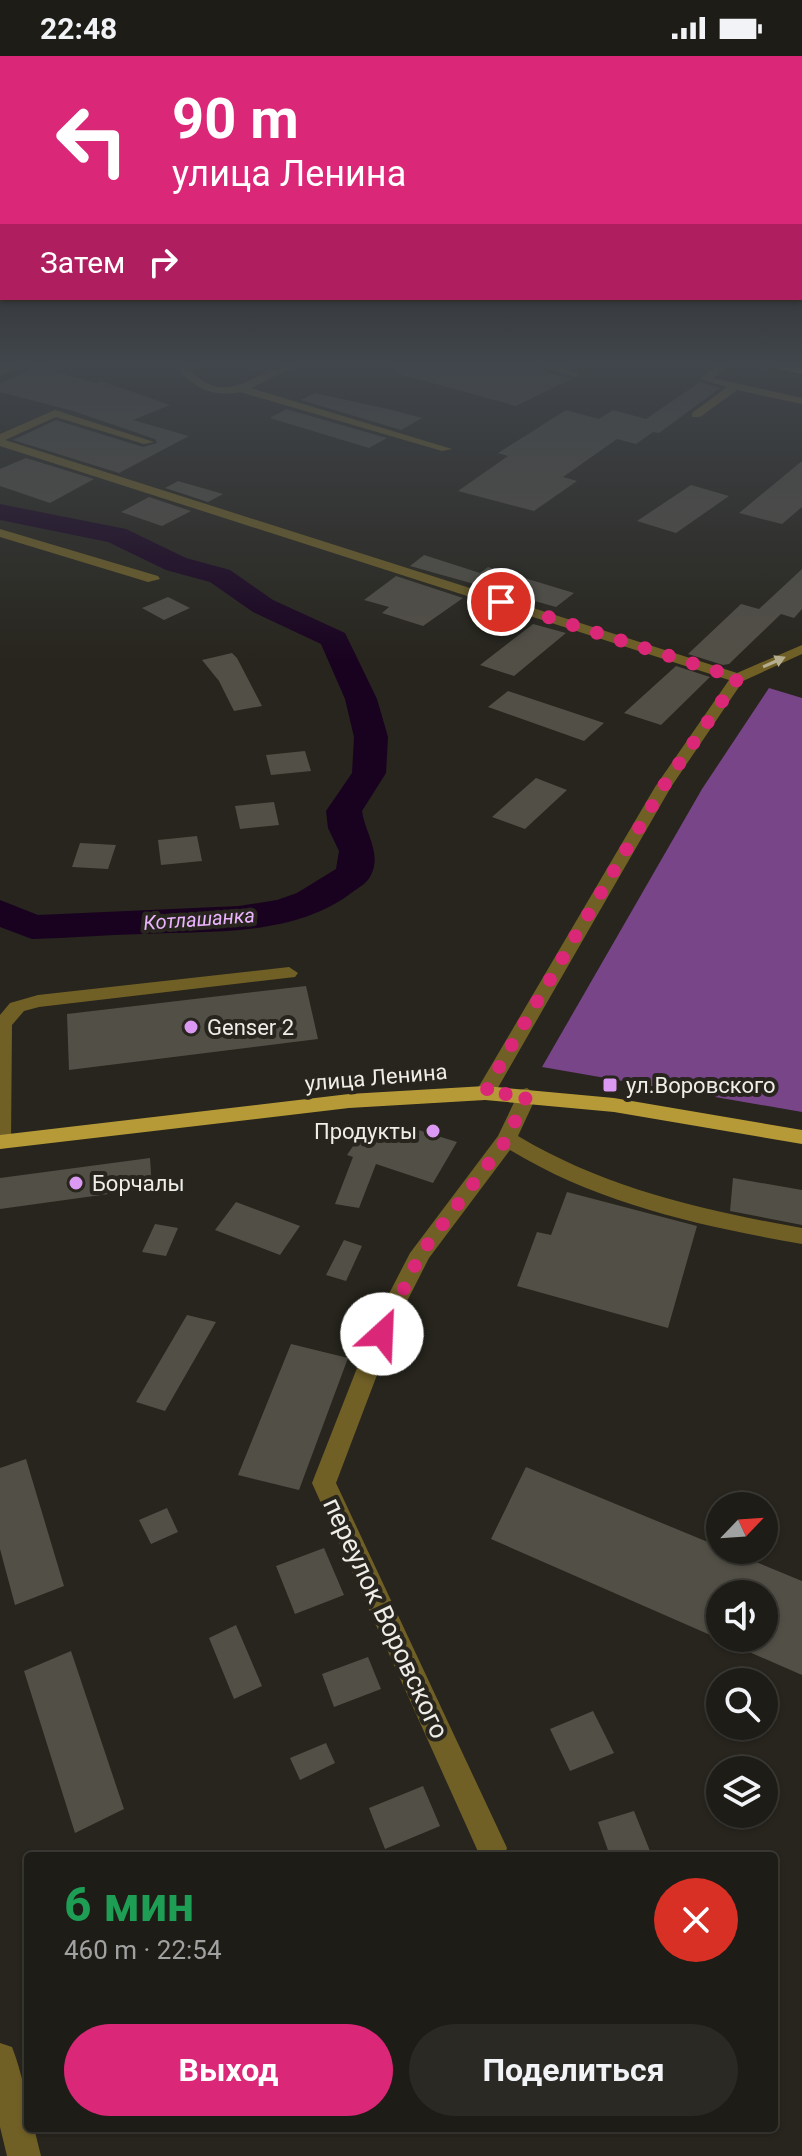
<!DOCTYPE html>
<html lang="ru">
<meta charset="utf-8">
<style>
:root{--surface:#1d1c16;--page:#2a2923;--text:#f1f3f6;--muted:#a0a1a1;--line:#3b3a35;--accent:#db2777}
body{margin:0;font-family:Roboto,sans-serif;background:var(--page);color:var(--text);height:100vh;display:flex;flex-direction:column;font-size:30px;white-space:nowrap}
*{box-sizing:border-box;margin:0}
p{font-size:26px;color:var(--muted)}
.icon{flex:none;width:44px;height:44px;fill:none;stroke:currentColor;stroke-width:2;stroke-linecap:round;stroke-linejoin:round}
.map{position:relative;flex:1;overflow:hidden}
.side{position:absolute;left:24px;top:1796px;width:754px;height:280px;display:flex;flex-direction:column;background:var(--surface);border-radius:8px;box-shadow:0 2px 6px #0004,0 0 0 2px var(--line)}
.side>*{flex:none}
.hud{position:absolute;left:0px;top:0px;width:802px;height:244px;box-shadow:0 2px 6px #0004,0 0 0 2px var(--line);background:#db2777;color:#fff;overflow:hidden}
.needle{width:52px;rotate:65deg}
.controls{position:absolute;left:706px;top:1436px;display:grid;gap:16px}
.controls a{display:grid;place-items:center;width:72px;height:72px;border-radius:50%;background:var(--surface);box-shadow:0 2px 6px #0004,0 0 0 2px var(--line);font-size:40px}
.pin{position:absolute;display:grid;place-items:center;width:68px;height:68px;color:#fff;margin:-34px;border:4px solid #fff;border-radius:50%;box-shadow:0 2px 8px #0007}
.me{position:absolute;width:88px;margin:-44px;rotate:25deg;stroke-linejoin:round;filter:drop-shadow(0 0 6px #0008)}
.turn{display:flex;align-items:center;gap:28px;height:168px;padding:0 40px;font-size:36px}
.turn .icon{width:104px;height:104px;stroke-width:2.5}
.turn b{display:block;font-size:56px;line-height:68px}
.then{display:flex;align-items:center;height:76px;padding:0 40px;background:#0003;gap:16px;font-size:30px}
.round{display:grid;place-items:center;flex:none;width:84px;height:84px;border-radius:42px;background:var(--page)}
.overview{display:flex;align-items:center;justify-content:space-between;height:136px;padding:0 40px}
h1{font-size:48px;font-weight:700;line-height:60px;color:#1e9e55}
.cta{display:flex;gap:16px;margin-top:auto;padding:16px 40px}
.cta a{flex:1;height:92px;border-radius:48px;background:var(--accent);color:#fff;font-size:32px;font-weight:700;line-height:92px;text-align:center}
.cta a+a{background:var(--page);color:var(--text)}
.status{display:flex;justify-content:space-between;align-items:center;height:56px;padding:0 40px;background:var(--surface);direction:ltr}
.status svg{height:22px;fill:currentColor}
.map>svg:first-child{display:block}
.forest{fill:#774588}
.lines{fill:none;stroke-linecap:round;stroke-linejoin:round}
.river{fill:#190220;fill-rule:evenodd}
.building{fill:#524f46;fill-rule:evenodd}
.minor{fill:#706026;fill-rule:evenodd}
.major{fill:#b69a38;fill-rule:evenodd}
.oneway{fill:#b6ae91}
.route{stroke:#db2777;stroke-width:14;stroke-dasharray:0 25.2}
.poi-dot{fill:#dc99f4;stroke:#27251d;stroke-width:3}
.labels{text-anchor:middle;stroke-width:8;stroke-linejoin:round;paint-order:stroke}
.far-water-label{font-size:20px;font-style:italic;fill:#ecb4ff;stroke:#27251d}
.poi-label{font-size:22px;fill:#efede8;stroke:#27251d;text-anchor:start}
.street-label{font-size:22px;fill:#efede8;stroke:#27251d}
.near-street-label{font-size:26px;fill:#efede8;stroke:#27251d}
</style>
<div class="status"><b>22:48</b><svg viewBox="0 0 49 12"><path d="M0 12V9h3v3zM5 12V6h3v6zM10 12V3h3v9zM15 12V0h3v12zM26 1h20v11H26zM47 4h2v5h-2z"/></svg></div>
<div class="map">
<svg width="802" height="2100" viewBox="0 0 802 2100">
<rect width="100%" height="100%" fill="#27251d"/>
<path class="forest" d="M769,632L802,642V1056L542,1011L702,733Z"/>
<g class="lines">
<path class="river" d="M0,448L126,473L186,502L230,514L273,544L345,577L377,643L388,681L386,717L362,755C365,777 382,797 371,819C368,826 360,831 354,835C295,881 212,875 142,878C105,879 69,882 32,883L0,871V844L38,859L239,850L277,844L297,837L336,813L339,795L328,772L326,755L352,717L354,681L345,643L321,588L253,556L210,526L166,514L108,486L0,464Z"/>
</g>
<path class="building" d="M39,311L96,327L101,325L170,349L133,364L189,380L119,417L13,384L56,364L143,391L157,387L155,383L73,355L0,336V327Z
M397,311H532L571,323L516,350L396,317Z
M700,326L720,332L659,377L653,376L636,388L617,383L563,421L577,425L534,455L458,435L508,400L498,397L566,354L599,363L613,354L646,363Z
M315,337L392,354L422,362L401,374L301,344Z
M286,353L387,382L369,392L270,362Z
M26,402L94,423L50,447L0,430V413Z
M802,405V451L782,468L739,457Z
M178,425L223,438L208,446L165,432Z
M691,429L729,440L676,477L637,465Z
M149,441L191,455L162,470L121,456Z
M424,499L480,517L488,511L574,537L556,551L410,510Z
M802,513V553L794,562L781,558L729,608L723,609L688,598L741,548L759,553Z
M396,520L463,542L423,570L382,557L389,551L364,544Z
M168,541L190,552L164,564L142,552Z
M533,568L566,577L514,620L480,609Z
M232,597L237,602L262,650L234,655L219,625L202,604Z
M676,610L710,621L661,669L624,657Z
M508,635L604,667L584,685L488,651Z
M305,695L311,715L271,719L266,699Z
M536,722L567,734L525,773L492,761Z
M274,746L279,769L240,773L235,750Z
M197,780L202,805L161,809L158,784Z
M80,787L116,789L108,813L72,811Z
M306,930L318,983L69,1014L67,958Z
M409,1071L457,1086L433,1127L376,1108L359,1152L335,1148L353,1101L347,1099L364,1074L400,1086Z
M150,1102L152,1132L0,1153V1122Z
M733,1122L802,1134V1169L730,1155Z
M567,1136L697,1170L668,1272L517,1230L537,1176L551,1179Z
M236,1146L300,1170L280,1199L215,1174Z
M155,1168L178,1172L166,1200L142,1196Z
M344,1184L362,1190L346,1225L326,1219Z
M187,1259L216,1266L165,1355L136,1346Z
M291,1288L348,1302L299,1434L238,1419Z
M26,1403L64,1530L15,1549L0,1493V1412Z
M526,1411L720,1491V1494H727L802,1525V1619L491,1483ZM720,1538H764V1582H720Z
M167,1452L178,1476L151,1488L139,1464Z
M324,1492L344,1539L295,1558L276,1510Z
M236,1569L262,1630L234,1643L209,1582Z
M71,1595L124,1753L75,1777L24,1615Z
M368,1601L381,1633L334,1651L322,1618Z
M593,1655L614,1697L570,1715L550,1673Z
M326,1687L335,1707L300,1724L290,1702Z
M423,1730L440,1770L385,1793L369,1752Z
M634,1755L652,1800H610L598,1766Z"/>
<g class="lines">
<path class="minor" d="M16,311L0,319V312Z
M183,311H196L191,315C230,354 252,311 293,311L251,332L452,393L442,395L240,336C215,341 198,334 180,316Z
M542,311H559L580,318L575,321Z
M715,311H726L713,322L802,342V348L737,334L700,361H692V357L727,331L700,323Z
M55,354L154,386L144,388L56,361L5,384L737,617L802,589V598L743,625L671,731L492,1042L485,1044L475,1037L655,731L729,624L0,390V378Z
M0,473L158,520L160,523L148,526L0,481Z
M289,911L298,917L295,921L39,951L24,955L12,969L11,1086L8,1091L0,1093V959L10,947L38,939Z
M527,1032L537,1039L518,1080C607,1133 702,1154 802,1172V1188C700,1170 599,1148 510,1094L429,1202L399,1261L336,1427L507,1792L504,1800H480L312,1427L377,1261L410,1197L498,1080L520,1034Z
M0,1987L12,1991C22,2017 28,2044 28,2072H34L41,2100H7L0,2071Z"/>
<path class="major" d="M778,311L802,312V318L779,313Z
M485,1030L614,1042L802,1074V1088L614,1056L485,1044L349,1052L0,1093V1079L349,1038Z"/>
</g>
<defs><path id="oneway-solid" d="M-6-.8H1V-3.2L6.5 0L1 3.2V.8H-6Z" transform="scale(2)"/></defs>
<use class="oneway" href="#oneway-solid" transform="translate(774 606) rotate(-24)"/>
<linearGradient id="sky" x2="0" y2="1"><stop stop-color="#151410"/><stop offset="0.51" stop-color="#41464c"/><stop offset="1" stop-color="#41464c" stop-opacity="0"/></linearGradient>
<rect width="802" height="605" fill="url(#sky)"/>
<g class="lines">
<path class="route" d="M382,1278L421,1197L507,1083L527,1039L485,1037L504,1002L663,731L738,622L501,546"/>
</g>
<g class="poi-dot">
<circle cx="191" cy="971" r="8"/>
<rect x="602" y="1021" width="16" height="16" rx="4"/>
<circle cx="433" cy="1075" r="8"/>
<circle cx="76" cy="1127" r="8"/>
</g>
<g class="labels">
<g class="far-water-label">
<text transform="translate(199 863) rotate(-4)" y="7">Котлашанка</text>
</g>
<g class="poi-label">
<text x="207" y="979">Genser 2</text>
<text x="626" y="1037">ул.Воровского</text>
<text x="417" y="1083" text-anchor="end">Продукты</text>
<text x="92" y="1135">Борчалы</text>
</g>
<g class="street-label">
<text transform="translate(376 1021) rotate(-5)" y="8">улица Ленина</text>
</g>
<g class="near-street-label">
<text transform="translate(386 1562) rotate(65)" y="9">переулок Воровского</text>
</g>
</g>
</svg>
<div class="controls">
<a><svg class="needle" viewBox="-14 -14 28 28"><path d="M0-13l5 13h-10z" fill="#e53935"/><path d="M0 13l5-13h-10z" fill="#a0a1a1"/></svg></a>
<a><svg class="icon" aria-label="sound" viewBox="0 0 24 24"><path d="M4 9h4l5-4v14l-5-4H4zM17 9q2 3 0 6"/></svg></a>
<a><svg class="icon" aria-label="search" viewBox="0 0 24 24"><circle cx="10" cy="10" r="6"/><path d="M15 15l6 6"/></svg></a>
<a><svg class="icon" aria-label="layers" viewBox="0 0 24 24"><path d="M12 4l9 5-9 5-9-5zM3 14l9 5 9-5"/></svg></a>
</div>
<div class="pin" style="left:501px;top:546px;background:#d93025"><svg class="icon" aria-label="arrive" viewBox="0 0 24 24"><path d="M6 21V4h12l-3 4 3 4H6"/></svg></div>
<svg class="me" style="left:382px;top:1278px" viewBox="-20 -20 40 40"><circle r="19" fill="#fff"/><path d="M0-13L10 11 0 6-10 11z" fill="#db2777"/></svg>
<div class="hud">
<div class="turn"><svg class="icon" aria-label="left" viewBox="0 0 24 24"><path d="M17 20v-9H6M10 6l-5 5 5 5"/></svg><div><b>90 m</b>улица Ленина</div></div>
<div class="then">Затем<svg class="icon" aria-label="right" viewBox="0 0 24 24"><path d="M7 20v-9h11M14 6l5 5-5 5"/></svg></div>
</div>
<section class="side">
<div class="overview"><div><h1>6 мин</h1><p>460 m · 22:54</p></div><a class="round" style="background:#d93025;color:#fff"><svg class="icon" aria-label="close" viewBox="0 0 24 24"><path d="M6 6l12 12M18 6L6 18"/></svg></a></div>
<div class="cta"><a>Выход</a><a>Поделиться</a></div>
</section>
</div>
